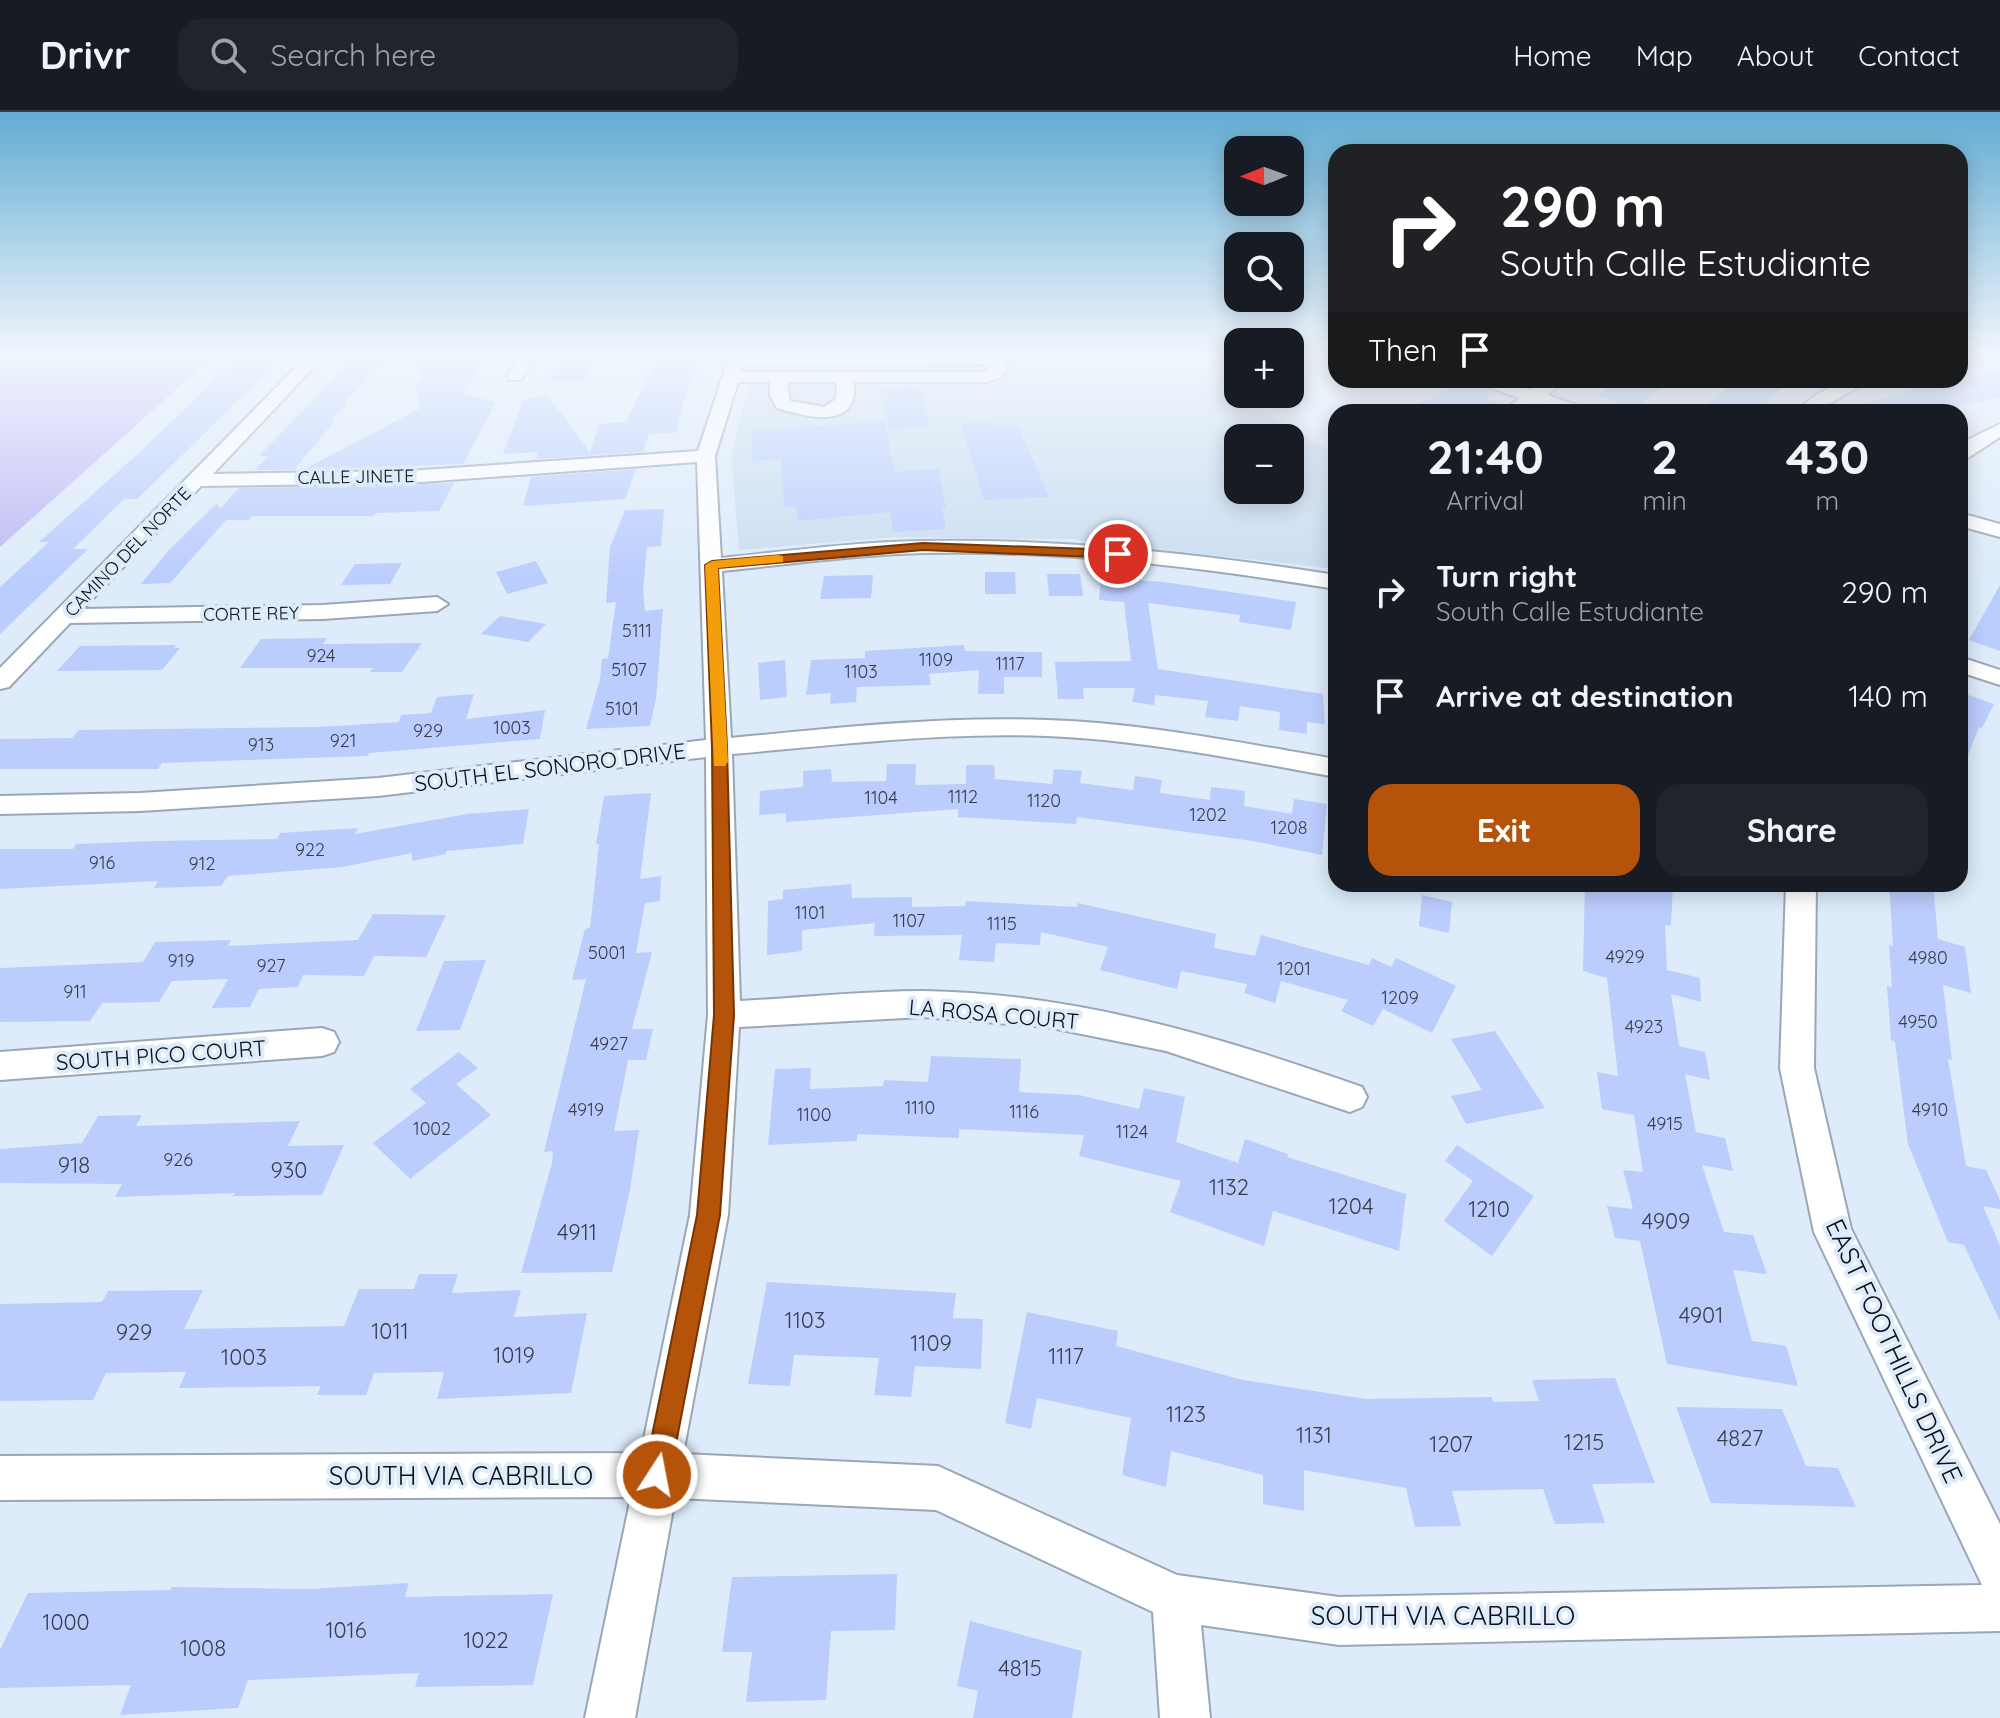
<!DOCTYPE html>
<meta charset="utf-8">
<style>
:root{--surface:#171b24;--page:#20242c;--text:#f1f3f6;--muted:#9ea1a6;--line:#363941;--accent:#b45309}
body{margin:0;font-family:Quicksand,sans-serif;background:var(--page);color:var(--text);height:100vh;display:flex;flex-direction:column;font-size:30px;white-space:nowrap}
*{box-sizing:border-box;margin:0}
p{font-size:26px;color:var(--muted)}
.icon{flex:none;width:44px;height:44px;fill:none;stroke:currentColor;stroke-width:2;stroke-linecap:round;stroke-linejoin:round}
.map{position:relative;flex:1;overflow:hidden}
.details{position:absolute;left:1328px;top:292px;width:640px;height:488px;display:flex;flex-direction:column;background:var(--surface);border-radius:24px;box-shadow:0 4px 20px #0003}
.details>*{flex:none}
.top-card{position:absolute;left:1328px;top:32px;width:640px;height:244px;border-radius:24px;box-shadow:0 4px 20px #0003;background:#202124;color:#fff;overflow:hidden}
.needle{width:52px;rotate:269deg}
.controls{position:absolute;left:1224px;top:24px;display:grid;gap:16px}
.controls a{display:grid;place-items:center;width:80px;height:80px;border-radius:16px;background:var(--surface);box-shadow:0 4px 20px #0003;font-size:40px}
.pin{position:absolute;display:grid;place-items:center;width:68px;height:68px;color:#fff;margin:-34px;border:4px solid #fff;border-radius:50%;box-shadow:0 2px 8px #0007}
.me{position:absolute;width:88px;margin:-44px;rotate:11deg;stroke-linejoin:round;filter:drop-shadow(0 0 6px #0008)}
.turn{display:flex;align-items:center;gap:28px;height:168px;padding:0 40px;font-size:36px}
.turn .icon{width:104px;height:104px;stroke-width:2.5}
.turn b{display:block;font-size:56px;line-height:68px}
.then{display:flex;align-items:center;height:76px;padding:0 40px;background:#0003;gap:16px;font-size:30px}
.eta{display:flex;justify-content:space-evenly;align-items:center;height:136px;text-align:center}
.eta b{font-size:48px;font-weight:700;line-height:56px}
.action{display:flex;gap:16px;margin-top:auto;padding:16px 40px}
.action a{flex:1;height:92px;border-radius:24px;background:var(--accent);color:#fff;font-size:32px;font-weight:700;line-height:92px;text-align:center}
.action a+a{background:var(--page);color:var(--text)}
ul{padding:0;list-style:none}
li{display:flex;align-items:center;gap:24px;height:104px;padding:0 40px}
li div{flex:1}
li b{display:block;font-size:30px}
li em{font-style:normal}
header{display:flex;align-items:center;gap:48px;box-sizing:border-box;height:112px;padding:0 40px;background:var(--surface);border-bottom:2px solid var(--line)}
header strong{font-size:38px}
nav{display:flex;gap:44px;margin-inline-start:auto;font-size:28px}
.search{width:560px;height:72px;background:var(--page);display:flex;align-items:center;gap:20px;box-sizing:border-box;padding:0 28px;border-radius:24px;color:var(--muted);font-size:30px}
.map>svg:first-child{display:block}
.built{fill:#caddf0;fill-rule:evenodd}
.green{fill:#beb9f5}
.building{fill:#bbcdfd}
.lines{fill:none;stroke-linecap:round;stroke-linejoin:round}
.minor-casing{stroke:#9aa7b5;stroke-width:4}
.minor{fill:#fff;fill-rule:evenodd}
.route{fill:#b45309;stroke:#753606;stroke-width:2}
.slow{fill:#f59e0b}
.labels{text-anchor:middle;stroke-width:8;stroke-linejoin:round;paint-order:stroke}
.far-street-label{font-size:18px;fill:#0a0f13;stroke:#ddebfa}
.number-label{font-size:18px;fill:#363e4e}
.street-label{font-size:22px;fill:#0a0f13;stroke:#ddebfa}
.near-number-label{font-size:22px;fill:#363e4e}
.near-street-label{font-size:26px;fill:#0a0f13;stroke:#ddebfa}
</style>
<header>
<strong>Drivr</strong>
<div class="search"><svg class="icon" aria-label="search" viewBox="0 0 24 24"><circle cx="10" cy="10" r="6"/><path d="M15 15l6 6"/></svg>Search here</div>
<nav><a>Home</a><a>Map</a><a>About</a><a>Contact</a></nav>
</header>
<div class="map">
<svg width="2000" height="1606" viewBox="0 0 2000 1606">
<rect width="100%" height="100%" fill="#ddebfa"/>
<path class="built" d="M759,239H1185L1210,268L1336,343V457L1069,427L895,425L739,438L731,341ZM1238,326H1290V378H1238Z"/>
<path class="green" d="M0,239H219L0,435Z"/>
<path class="building" d="M249,239H289L137,387H124L73,437H88L0,522V475L49,430H39L139,341L236,247Z
M567,239H599L583,269H549Z
M661,239H703L684,287L676,321L649,322L643,340L536,347L538,340L503,342L523,288L548,283L590,341L599,312L626,310Z
M356,243H389L344,291H347L331,308H335L294,358H255L268,344H259Z
M489,243L462,282L496,290L463,352L303,358L419,297L416,273L422,266L418,244Z
M2000,260V285L1932,300H1857L1856,294L1915,277Z
M1469,268L1497,281L1485,286L1504,294L1498,300H1400Z
M1619,268H1672L1636,296L1597,284Z
M1737,268H1793L1755,300L1735,297L1698,300Z
M913,274L914,279L921,278L929,315L889,318L880,277Z
M884,309L895,360L938,357L946,396H942L946,417L893,420L891,400L797,409L796,394L784,395L781,347L752,349L751,319Z
M992,310L994,316L1018,314L1049,385L984,388L961,312Z
M636,357L625,387L523,394L531,365Z
M454,371L439,399L376,401L374,404H252L249,408H226L170,471L141,472L169,438L216,392L221,396L239,376Z
M664,397L661,434L647,435L643,478L645,499L663,497L656,587L650,614L586,617L600,567L602,547L608,546L616,490L606,491L610,435L625,398Z
M536,449L548,471L507,482L496,460Z
M402,451L390,472L341,473L355,452Z
M985,460H1015L1016,482H985Z
M1047,462H1080L1083,484H1049Z
M873,463L871,486L820,487L824,464Z
M1101,466L1164,470L1296,490L1291,518L1239,510L1240,503L1148,491L1158,557L1323,582L1325,612L1307,610V622L1279,618L1280,600L1240,594L1238,609L1205,605L1208,589L1155,583L1154,593L1132,590L1135,576H1083L1084,587H1058L1055,550L1131,549L1124,490L1099,488Z
M2000,473V539L1969,528Z
M500,504L546,512L528,530L481,522Z
M327,526L323,532L422,531L402,560H370L373,556H240L261,527Z
M177,533L174,536H180L162,558L57,559L80,534Z
M964,533L965,539L1042,540V565H1004V582H978L979,558L929,562L931,573L857,575L856,590L830,592L831,581L806,583L811,548L865,546V539Z
M785,548L787,585L760,588L758,551Z
M1960,580L1994,592L1982,616L1979,615L1961,661Z
M474,582L466,607L545,598L540,627L369,641L368,644L162,651L158,657H0V627L72,626L79,618L319,615L399,610L401,603L431,601L437,585Z
M887,652H916L915,673L966,672V653H994L995,667L1052,672L1054,657L1082,659L1080,671L1133,678L1135,664L1162,668L1160,681L1210,688L1211,675L1245,679L1244,694L1292,702L1294,687L1327,692L1322,743L1253,729L1077,705L1076,712L958,705V697L786,710V701L759,703L760,679L803,675V659L831,657L832,670L886,669Z
M651,681L640,767L661,764L660,789L645,791L636,841L652,840L632,917H653L646,948H628L614,1019L639,1018L630,1078L612,1160L521,1161L552,1051L553,1039L544,1040L586,867L572,868L585,817L590,816L599,732H596L604,684Z
M529,697L523,732L446,739V742L412,749V741L342,755L228,764L221,774L154,776L158,769L0,777V737H73L76,732L156,729L277,727L280,721L358,716L355,722L467,702Z
M851,772L852,786L912,785V795L965,794L966,789L1077,795L1078,791L1216,822L1214,836L1255,844L1261,823L1369,853L1372,846L1391,855L1396,846L1456,874L1432,921L1383,897L1373,914L1341,899L1348,888L1281,869L1275,891L1244,881L1247,872L1181,859L1177,877L1100,858L1108,835L1041,820L1040,833L996,831L994,850L959,848L962,823L874,824L875,811L802,818V839L767,843L768,789L783,787V778Z
M1585,772H1673L1671,814L1665,813L1667,858L1700,866L1701,890L1671,882L1679,934L1705,940L1710,968L1685,962L1696,1020L1725,1026L1733,1059L1702,1053L1724,1120L1753,1123L1767,1162L1733,1158L1752,1229L1786,1234L1798,1274L1667,1252L1640,1129L1615,1126L1607,1094L1633,1097L1623,1058L1643,1060L1634,1003L1602,997L1597,960L1618,964L1607,866L1583,859Z
M1889,772H1933L1938,827L1965,835L1971,881L1943,873L1952,948L1948,947L1966,1054L1986,1058L2000,1088V1097L1983,1094L2000,1134V1209L1964,1133L1948,1130L1908,1032L1895,930L1891,928L1887,874L1892,875L1889,833L1893,834Z
M1422,783L1452,790L1449,821L1419,814Z
M373,802L446,803L426,845L374,844L364,864L303,863L298,875L259,877L250,895L212,896L228,867L172,869L159,890L102,891L90,909L0,910V856L143,850L155,830L231,828L228,834L358,828Z
M486,848L460,918L416,919L444,849Z
M1495,919L1545,996L1466,1012L1451,984L1482,978L1451,927Z
M459,940L478,956L456,972L491,1003L410,1067L373,1031L426,991L410,977Z
M931,944L1021,947L1019,980L1079,983L1139,997L1144,976L1185,985L1176,1030L1238,1051L1245,1027L1288,1042L1287,1045L1406,1082L1399,1139L1273,1099L1264,1134L1170,1100L1181,1069L1079,1044L1084,1023L959,1017V1026L857,1022V1029L768,1033L775,957L811,956L810,977L883,974L884,968L928,970Z
M142,1003L136,1014L300,1009L288,1034L344,1033L322,1083L233,1084L235,1081L115,1085L122,1072L0,1071V1037L82,1031L98,1004Z
M1457,1033L1534,1084L1492,1144L1444,1109L1473,1069L1445,1049Z
M419,1162H458L452,1181L521,1178L514,1205L587,1201L571,1281L437,1287L444,1260L374,1261L366,1283H317L321,1274L179,1276L186,1260L106,1261L93,1288L0,1289V1192L102,1190L108,1179L203,1178L184,1217L344,1214L359,1177H414Z
M767,1170L956,1181L953,1206L983,1207L981,1257L915,1254L911,1285L874,1283L879,1246L794,1243L790,1274L748,1272Z
M1027,1200L1118,1219L1116,1234L1243,1268L1366,1287L1492,1285L1493,1290L1539,1289L1532,1268L1615,1266L1655,1371L1592,1372L1605,1411L1555,1412L1543,1377L1452,1379L1461,1414L1415,1415L1406,1376L1304,1358V1399L1263,1392V1363L1171,1339L1166,1375L1122,1363L1131,1306L1037,1286L1031,1317L1005,1311Z
M1676,1295L1782,1297L1806,1354L1838,1356L1856,1395L1711,1391Z
M897,1462L895,1518L831,1519L826,1588L746,1590L752,1540H722L732,1465Z
M409,1471L405,1485L553,1482L533,1573L415,1575L419,1561L248,1568L238,1596L120,1603L131,1573L0,1576V1538L28,1481L170,1478L172,1475L310,1477Z
M970,1509L1082,1539L1072,1606H973L978,1579L957,1574Z"/>
<g class="lines">
<g class="minor-casing">
<path id="minor" d="M312,239H329L213,362L408,359L698,339L731,239H747L746,243L986,242L1006,250L1008,254L1000,266L985,270H854C859,319 806,305 777,296L770,283V270H738L715,344L721,446C788,439 855,430 922,429C1061,426 1199,442 1336,463V477C1199,455 1062,438 923,441C855,443 789,452 722,459L731,626C836,616 941,604 1047,608C1144,611 1241,631 1336,647V665C1241,648 1144,628 1047,624C942,620 837,633 732,642L740,889C800,886 862,879 923,879C1073,881 1221,925 1362,975L1367,985L1362,995L1350,1000L1166,939L1047,915L923,905L739,915L728,1103L683,1342L938,1354L1177,1463L1339,1485L1982,1473L1814,1120L1780,956L1786,772H1816L1814,956L1851,1117L2000,1412V1519L1339,1533L1201,1513L1210,1606H1160L1153,1500L936,1398L675,1386L635,1606H585L631,1385L0,1388V1344L641,1341L690,1103L708,903L706,645L378,684L140,699L0,702V684L140,681L378,666L706,628L697,350L408,371L201,374L83,497L323,493L437,485L448,492L437,499L323,507L70,511L9,575L0,577V556ZM986,252L992,254L984,260H741L743,253ZM787,270H837L836,287L824,295L790,289Z
M522,239H538L521,268H509L507,264Z
M1311,239H1336V245L1307,250L1299,245Z
M1476,268H1502L1531,278L1547,268H1567L1547,283L1585,296L1588,300H1562L1535,291L1522,300H1501L1520,286L1479,272Z
M1847,268H1870L1815,300H1794L1819,281Z
M2000,312V325L1960,351L1961,331Z
M1960,401L2000,412V425L1960,414Z
M1960,545L2000,558V573L1960,560Z
M322,916L334,920L339,930L334,940L322,944L0,968V940Z"/>
</g>
<use href="#minor" class="minor"/>
</g>
<linearGradient id="sky" x2="0" y2="1"><stop stop-color="#63acd2"/><stop offset="0.52" stop-color="#f0f6fd"/><stop offset="1" stop-color="#f0f6fd" stop-opacity="0"/></linearGradient>
<rect width="2000" height="464" fill="url(#sky)"/>
<path class="route" d="M923,431L1118,438L1124,442L1118,446L923,438L718,456L727,635L734,903L720,1103L670,1363L666,1372L657,1376L648,1372L644,1363L697,1103L714,903L712,635L705,453L712,449Z"/>
<path class="slow" d="M778,443L783,444V450L718,456L728,650L725,654H714L705,453L712,449Z"/>
<g class="labels">
<g class="far-street-label">
<text transform="translate(356 365) rotate(-1)" y="6">CALLE JINETE</text>
<text transform="translate(128 440) rotate(-46)" y="6">CAMINO DEL NORTE</text>
<text transform="translate(251 502) rotate(-1)" y="6">CORTE REY</text>
</g>
<g class="number-label">
<text x="637" y="525">5111</text>
<text x="321" y="550">924</text>
<text x="936" y="554">1109</text>
<text x="1010" y="558">1117</text>
<text x="629" y="564">5107</text>
<text x="861" y="566">1103</text>
<text x="622" y="603">5101</text>
<text x="512" y="622">1003</text>
<text x="428" y="625">929</text>
<text x="343" y="635">921</text>
<text x="261" y="639">913</text>
<text x="963" y="691">1112</text>
<text x="881" y="692">1104</text>
<text x="1044" y="695">1120</text>
<text x="1208" y="709">1202</text>
<text x="1289" y="722">1208</text>
<text x="310" y="744">922</text>
<text x="102" y="757">916</text>
<text x="202" y="758">912</text>
<text x="810" y="807">1101</text>
<text x="909" y="815">1107</text>
<text x="1002" y="818">1115</text>
<text x="607" y="847">5001</text>
<text x="1625" y="851">4929</text>
<text x="1928" y="852">4980</text>
<text x="181" y="855">919</text>
<text x="271" y="860">927</text>
<text x="1294" y="863">1201</text>
<text x="75" y="886">911</text>
<text x="1400" y="892">1209</text>
<text x="1918" y="916">4950</text>
<text x="1644" y="921">4923</text>
<text x="609" y="938">4927</text>
<text x="920" y="1002">1110</text>
<text x="586" y="1004">4919</text>
<text x="1930" y="1004">4910</text>
<text x="1024" y="1006">1116</text>
<text x="814" y="1009">1100</text>
<text x="1665" y="1018">4915</text>
<text x="432" y="1023">1002</text>
<text x="1132" y="1026">1124</text>
<text x="178" y="1054">926</text>
</g>
<g class="street-label">
<text transform="translate(550 655) rotate(-7)" y="8">SOUTH EL SONORO DRIVE</text>
<text transform="translate(994 902) rotate(5)" y="8">LA ROSA COURT</text>
<text transform="translate(161 943) rotate(-4)" y="8">SOUTH PICO COURT</text>
</g>
<g class="near-number-label">
<text x="74" y="1061">918</text>
<text x="289" y="1066">930</text>
<text x="1229" y="1083">1132</text>
<text x="1351" y="1102">1204</text>
<text x="1489" y="1105">1210</text>
<text x="1666" y="1117">4909</text>
<text x="577" y="1128">4911</text>
<text x="1701" y="1211">4901</text>
<text x="805" y="1216">1103</text>
<text x="390" y="1227">1011</text>
<text x="134" y="1228">929</text>
<text x="931" y="1239">1109</text>
<text x="514" y="1251">1019</text>
<text x="1066" y="1252">1117</text>
<text x="244" y="1253">1003</text>
<text x="1186" y="1310">1123</text>
<text x="1314" y="1331">1131</text>
<text x="1740" y="1334">4827</text>
<text x="1584" y="1338">1215</text>
<text x="1451" y="1340">1207</text>
<text x="66" y="1518">1000</text>
<text x="346" y="1526">1016</text>
<text x="486" y="1536">1022</text>
<text x="203" y="1544">1008</text>
<text x="1020" y="1564">4815</text>
</g>
<g class="near-street-label">
<text transform="translate(1894 1239) rotate(65)" y="9">EAST FOOTHILLS DRIVE</text>
<text x="461" y="1373">SOUTH VIA CABRILLO</text>
<text x="1443" y="1513">SOUTH VIA CABRILLO</text>
</g>
</g>
</svg>
<div class="controls">
<a><svg class="needle" viewBox="-14 -14 28 28"><path d="M0-13l5 13h-10z" fill="#e53935"/><path d="M0 13l5-13h-10z" fill="#9ea1a6"/></svg></a>
<a><svg class="icon" aria-label="search" viewBox="0 0 24 24"><circle cx="10" cy="10" r="6"/><path d="M15 15l6 6"/></svg></a>
<a>+</a>
<a>−</a>
</div>
<div class="pin" style="left:1118px;top:442px;background:#d93025"><svg class="icon" aria-label="arrive" viewBox="0 0 24 24"><path d="M6 21V4h12l-3 4 3 4H6"/></svg></div>
<svg class="me" style="left:657px;top:1363px" viewBox="-20 -20 40 40"><circle r="17" fill="#b45309" stroke="#fff" stroke-width="3"/><path d="M0-11L8 9 0 5-8 9z" fill="#fff"/></svg>
<div class="top-card">
<div class="turn"><svg class="icon" aria-label="right" viewBox="0 0 24 24"><path d="M7 20v-9h11M14 6l5 5-5 5"/></svg><div><b>290 m</b>South Calle Estudiante</div></div>
<div class="then">Then<svg class="icon" aria-label="arrive" viewBox="0 0 24 24"><path d="M6 21V4h12l-3 4 3 4H6"/></svg></div>
</div>
<section class="details">
<div class="eta">
<div><b>21:40</b><p>Arrival</p></div>
<div><b>2</b><p>min</p></div>
<div><b>430</b><p>m</p></div>
</div>
<ul>
<li><svg class="icon" aria-label="right" viewBox="0 0 24 24"><path d="M7 20v-9h11M14 6l5 5-5 5"/></svg><div><b>Turn right</b><p>South Calle Estudiante</p></div><em>290 m</em></li>
<li><svg class="icon" aria-label="arrive" viewBox="0 0 24 24"><path d="M6 21V4h12l-3 4 3 4H6"/></svg><div><b>Arrive at destination</b></div><em>140 m</em></li>
</ul>
<div class="action"><a>Exit</a><a>Share</a></div>
</section>
</div>
